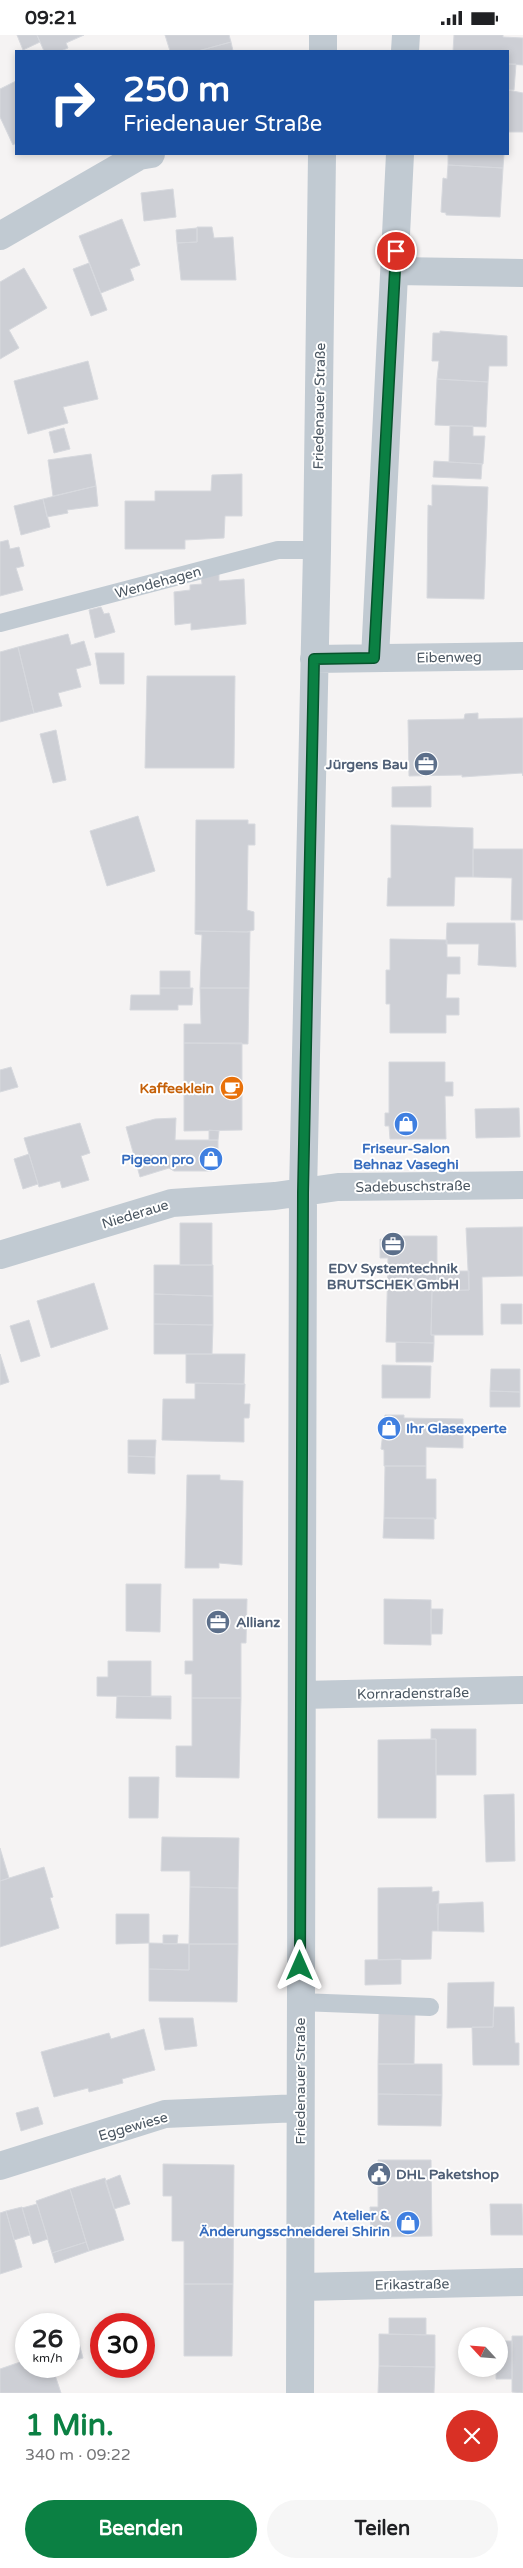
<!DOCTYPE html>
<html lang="de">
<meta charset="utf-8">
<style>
:root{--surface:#fff;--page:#f6f6f6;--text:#202124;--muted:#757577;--accent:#0b8043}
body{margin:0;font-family:"Varela Round",sans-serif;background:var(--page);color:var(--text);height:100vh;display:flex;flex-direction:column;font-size:19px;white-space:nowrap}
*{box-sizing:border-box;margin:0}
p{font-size:16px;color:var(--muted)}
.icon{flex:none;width:28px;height:28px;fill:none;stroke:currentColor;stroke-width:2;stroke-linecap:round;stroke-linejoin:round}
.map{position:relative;height:2358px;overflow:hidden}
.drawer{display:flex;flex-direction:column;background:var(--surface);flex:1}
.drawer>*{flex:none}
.banner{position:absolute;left:15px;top:15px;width:494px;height:105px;border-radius:0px;box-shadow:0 2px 8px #0003;background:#1a4fa0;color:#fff;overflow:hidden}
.needle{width:32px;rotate:296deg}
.controls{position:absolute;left:458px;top:2292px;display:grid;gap:10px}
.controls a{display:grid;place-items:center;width:50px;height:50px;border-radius:50%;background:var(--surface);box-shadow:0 2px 8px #0003;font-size:25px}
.speed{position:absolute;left:15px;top:2278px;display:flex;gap:10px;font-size:25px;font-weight:700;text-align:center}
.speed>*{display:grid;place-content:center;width:65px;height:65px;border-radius:50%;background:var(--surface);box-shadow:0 2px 8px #0003;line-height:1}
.speed small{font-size:12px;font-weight:400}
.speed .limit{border:8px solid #d22;background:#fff;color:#111}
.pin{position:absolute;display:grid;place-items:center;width:42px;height:42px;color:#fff;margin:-21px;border:2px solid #fff;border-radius:50%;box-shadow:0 1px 5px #0007}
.me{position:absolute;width:55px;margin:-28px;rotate:0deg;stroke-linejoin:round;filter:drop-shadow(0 0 4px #0008)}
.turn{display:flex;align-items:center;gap:18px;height:105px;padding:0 25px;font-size:22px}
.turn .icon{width:65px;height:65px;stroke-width:2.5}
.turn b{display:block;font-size:35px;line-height:42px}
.round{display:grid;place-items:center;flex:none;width:52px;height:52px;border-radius:26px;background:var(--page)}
.summary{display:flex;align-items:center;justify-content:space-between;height:85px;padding:0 25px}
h1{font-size:30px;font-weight:700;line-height:38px;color:var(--accent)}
.cta{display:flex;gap:10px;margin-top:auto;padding:10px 25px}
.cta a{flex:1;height:58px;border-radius:30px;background:var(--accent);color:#fff;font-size:20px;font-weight:700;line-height:58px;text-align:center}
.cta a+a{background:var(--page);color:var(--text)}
.status{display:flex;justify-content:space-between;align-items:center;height:35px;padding:0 25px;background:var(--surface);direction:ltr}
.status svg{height:14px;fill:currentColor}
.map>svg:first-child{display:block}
.building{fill:#cdcfd5;stroke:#d7d9de}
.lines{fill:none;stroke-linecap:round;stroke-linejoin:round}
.service{stroke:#c1cad2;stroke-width:18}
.minor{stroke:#c1cad2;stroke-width:28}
.route-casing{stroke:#07532c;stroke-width:12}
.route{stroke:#0b8043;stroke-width:9}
.labels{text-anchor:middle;stroke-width:4;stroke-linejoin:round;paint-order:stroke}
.street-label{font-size:14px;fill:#4a5661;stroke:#fff}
.service-label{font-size:14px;font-weight:bold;fill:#4e5e75;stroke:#fff;text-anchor:start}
.food-label{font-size:14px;font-weight:bold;fill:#c56008;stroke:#fff;text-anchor:end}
.shop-label{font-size:14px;font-weight:bold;fill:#366cbe;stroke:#fff;text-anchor:end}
</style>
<div class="status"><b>09:21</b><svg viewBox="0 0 49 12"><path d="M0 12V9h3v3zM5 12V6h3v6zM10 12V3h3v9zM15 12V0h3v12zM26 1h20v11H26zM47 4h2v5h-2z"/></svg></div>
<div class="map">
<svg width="523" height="2358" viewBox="0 0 523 2358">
<rect width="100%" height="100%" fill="#f5f3f3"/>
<path class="building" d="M17,0H37L40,7L23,15Z
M37,0H84L66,8L68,13L61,16H44Z
M165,0H229L231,7L198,16H170Z
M454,0H503V2L523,3V30L508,29V34V16H453Z
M231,7L233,16H198Z
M508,29H516L514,55H508Z
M16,46V108L13,110L0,82V54Z
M508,55L523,58V97H508Z
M448,119H504L503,133L448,130Z
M448,130L503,133L500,182L446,180V178L441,177L443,143L447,144Z
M173,154L176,182L144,186L141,158Z
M122,184L140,230L130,234L134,245L101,258L79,201Z
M197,192H212L214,203L233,202L236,245H181L177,208L197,207Z
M197,193V207L177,208L176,195Z
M89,228L107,275L91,281L73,234Z
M24,233L47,273L9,295L19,313L0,324V247Z
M440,296L507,301V331H489L488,347L437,344L439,326H432L433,298H440Z
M88,326L98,364L63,372L68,388L28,399L14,346Z
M437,344L488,347L486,392L435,390Z
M450,391H473V401H485L483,429L449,427Z
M64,393L70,414L54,418L49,397Z
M91,419L96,451L53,461L48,425Z
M434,426L482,429L481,444L433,442Z
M242,439V481H225L224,503L185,505V514H125V466H155V456H211L212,440Z
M432,450L488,452L484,564L427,563L428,470L432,471Z
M96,451L98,471L67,475L68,478L47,482L43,464Z
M43,464L50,492L21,500L14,471Z
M8,505L10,514L19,512L24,531L16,533L23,555L0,561V507Z
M219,536V546L244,544L246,589L191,595V588L175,590L174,557L190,555V550L202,549L201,541Z
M101,572L104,579L109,578L115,597L95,603L89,575Z
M68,599L71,610L84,606L91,630L76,634L81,652L58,658L62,671L34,678L18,612Z
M18,612L34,678L0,687V617Z
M95,618H124V649H100Z
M147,641H235L234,733H145Z
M478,678V684L523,683V741L522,738L462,742V740L409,741L408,685L464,684L465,679Z
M56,695L66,745L53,748L40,699Z
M431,751V772H392V752Z
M138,781L155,836L107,851L90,796Z
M196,785H248V789H255V810H248L247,875L254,877V895L247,897L195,896Z
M391,790L473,793V842H455L454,871H387L388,843H391Z
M473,814H523V885H511L512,843L473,842Z
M447,888H515L516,932L478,930L479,909H446Z
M195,896L250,897L249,953H200L202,900L195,899Z
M390,904L447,905V922H460V939H447L446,963H459V980H446V998H390V969H386V935H390Z
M160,936H190V953H160Z
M160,953H193L192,970H178V975H130L131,960H160Z
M200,953H249L248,1009L184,1008V989H201Z
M184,1008H242V1095L184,1096Z
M389,1027H445V1047H453V1061H445L446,1104H390L389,1091H385V1078H389Z
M11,1032L18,1052L0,1057V1035Z
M519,1073L520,1102L476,1103L475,1074Z
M176,1083L175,1105H218V1129L212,1136H174L169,1133L140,1142L126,1092L155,1084Z
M80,1088L90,1118L81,1121L89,1145L62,1153L60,1146L39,1152L24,1103Z
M209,1095L219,1096L218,1105H209Z
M29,1119L38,1149L23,1154L14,1124Z
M180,1188H212V1230H180Z
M523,1192V1241L482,1242L483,1300H431L432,1256L469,1255L466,1193Z
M388,1201H437V1256H432L431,1300H434V1308L386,1307L388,1223H380V1204L388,1205Z
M154,1230H213V1261L154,1259Z
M437,1236H469V1255L437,1256Z
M94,1248L108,1294L51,1313L37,1266Z
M154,1259L213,1261V1290L154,1289Z
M501,1269H522V1289H501Z
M29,1285L40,1321L21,1327L10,1291Z
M154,1289L213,1290L212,1319H154Z
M396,1307L434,1308L433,1327H396Z
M0,1319L9,1347L0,1350Z
M186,1319H245L244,1349L186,1348Z
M382,1330L431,1331L430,1363H382Z
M491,1334H520V1357L490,1356Z
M195,1348L245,1349L244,1369H250L249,1383H244V1407L162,1405L163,1364H195Z
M490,1356L520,1357V1372H490Z
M385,1380H404V1383L463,1384V1413L426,1412V1431H384V1415L381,1414Z
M128,1405H156L155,1422L128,1421Z
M128,1421L155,1422V1439L128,1438Z
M385,1431H426V1444H436V1484L384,1483Z
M187,1440H220V1445L243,1446L242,1530L219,1528V1533H185Z
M384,1483H434V1504L383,1503Z
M126,1549H161L160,1597L126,1596Z
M193,1564H247L246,1608H241V1663H192V1639H185V1626H193Z
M384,1564L431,1565V1610L384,1609Z
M431,1574H443L442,1599H431Z
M108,1626H151V1661H171V1662L97,1661V1642H108Z
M117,1661L171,1662V1684L116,1683Z
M192,1663H241L239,1743L176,1742V1711H192Z
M431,1694H476V1740H436V1704H431Z
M436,1704V1783H378V1705Z
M129,1742H159L158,1783H129Z
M514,1759L515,1826L486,1827L484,1760Z
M162,1802L239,1803L238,1853L190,1852V1836H161Z
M0,1813L9,1843L0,1846Z
M44,1832L53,1862L50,1863L59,1893L0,1912V1846Z
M190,1852L238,1853V1909H189Z
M432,1852V1857L439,1856L438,1896H432L431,1924L378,1925V1853Z
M483,1867L484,1897L438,1896L437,1869Z
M116,1879H149V1908L116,1909Z
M163,1900H178L177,1909H163Z
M149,1908L189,1909V1935L149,1934Z
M189,1909H238L237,1967L149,1966V1934L189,1935Z
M401,1924V1949L365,1950V1925Z
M494,1947L493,1992L447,1993L448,1948Z
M494,1972H514L515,2008H519V2030H473L472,1992H493Z
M379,1978H415L414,2029H378Z
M159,1983H193L197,2011L165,2015Z
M144,1994L155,2035L122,2044L123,2048L89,2057L88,2053L54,2062L41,2017L109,1998L111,2004Z
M378,2029H442V2060L378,2059Z
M378,2059L442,2060L441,2091L378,2090Z
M38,2072L43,2089L21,2096L16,2078Z
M378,2125H431L432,2201L379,2202V2199L371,2200L370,2172H378Z
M163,2129L234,2130L233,2249H184V2206H172V2161H163Z
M120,2140L130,2169L114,2174L105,2146Z
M105,2143L124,2205L89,2216L70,2154Z
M70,2154L86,2207L52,2218L36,2166Z
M37,2169L48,2204L33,2209L22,2173Z
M490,2169H522L523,2200H491Z
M22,2172L30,2200L14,2205L6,2176Z
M6,2176L22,2232L0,2239V2178Z
M86,2207L89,2216L55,2228L52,2218Z
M184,2249H233L232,2321H184Z
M389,2283H426V2300L389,2299Z
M379,2299L435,2300V2332L379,2331Z
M512,2301H523V2358L512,2357Z
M499,2306H512V2344H496V2334H499Z
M79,2308L83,2323L70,2327L69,2312Z
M26,2325V2331H52L61,2358H0V2334Z
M379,2331L435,2332L434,2358H378Z"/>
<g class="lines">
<path class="service" d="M0,588L278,515H317
M300,1967L430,1972"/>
<path class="minor" d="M323,16V0
M405,16L406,0
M0,201L139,121L151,119
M395,236L523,238
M375,623L400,119
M314,624L523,621
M0,1220L172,1168L275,1161L338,1152L523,1150
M302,1660L523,1655
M0,2131L165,2079L299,2073
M301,2252L523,2247
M300,2358L303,1158L317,515L322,119"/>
</g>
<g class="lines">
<g class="route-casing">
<path id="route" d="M300,1931L303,1158L314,624L374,623L396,216"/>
</g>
<use href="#route" class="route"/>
</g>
<defs>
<g id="office-disc" transform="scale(1.25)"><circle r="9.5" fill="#5c6f8a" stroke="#fff"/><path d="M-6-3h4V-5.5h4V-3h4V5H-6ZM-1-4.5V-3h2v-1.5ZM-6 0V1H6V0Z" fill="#fff"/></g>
<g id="cafe-disc" transform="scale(1.25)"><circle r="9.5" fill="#e8710a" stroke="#fff"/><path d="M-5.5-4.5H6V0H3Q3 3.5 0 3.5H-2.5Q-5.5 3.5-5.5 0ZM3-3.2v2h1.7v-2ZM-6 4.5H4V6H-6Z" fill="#fff"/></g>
<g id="shop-disc" transform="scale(1.25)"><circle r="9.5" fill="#3f7fe0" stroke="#fff"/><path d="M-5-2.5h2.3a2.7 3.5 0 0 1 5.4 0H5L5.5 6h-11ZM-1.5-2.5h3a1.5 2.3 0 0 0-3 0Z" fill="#fff"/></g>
<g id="civic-disc" transform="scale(1.25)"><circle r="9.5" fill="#5c6f8a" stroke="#fff"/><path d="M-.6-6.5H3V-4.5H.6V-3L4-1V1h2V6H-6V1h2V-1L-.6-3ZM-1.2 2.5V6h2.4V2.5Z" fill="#fff"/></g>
</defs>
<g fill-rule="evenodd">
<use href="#office-disc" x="426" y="729"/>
<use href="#cafe-disc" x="232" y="1053"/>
<use href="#shop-disc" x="406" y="1089"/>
<use href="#shop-disc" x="211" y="1124"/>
<use href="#office-disc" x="393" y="1209"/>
<use href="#shop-disc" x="389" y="1393"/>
<use href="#office-disc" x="218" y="1587"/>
<use href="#civic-disc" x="379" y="2139"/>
<use href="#shop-disc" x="408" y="2188"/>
</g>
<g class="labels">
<g class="street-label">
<text transform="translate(319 371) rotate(-89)" y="5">Friedenauer Straße</text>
<text transform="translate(158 547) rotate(-15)" y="5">Wendehagen</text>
<text transform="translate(449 622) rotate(-1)" y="5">Eibenweg</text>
<text transform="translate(413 1151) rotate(-1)" y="5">Sadebuschstraße</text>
<text transform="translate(135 1179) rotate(-17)" y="5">Niederaue</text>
<text transform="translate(413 1658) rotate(-1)" y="5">Kornradenstraße</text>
<text transform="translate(300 2046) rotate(-90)" y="5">Friedenauer Straße</text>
<text transform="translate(133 2091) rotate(-16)" y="5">Eggewiese</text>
<text transform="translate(412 2249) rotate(-1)" y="5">Erikastraße</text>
</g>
<g class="service-label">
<text x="408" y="734" text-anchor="end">Jürgens Bau</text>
<text x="393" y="1238" text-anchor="middle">EDV Systemtechnik<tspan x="393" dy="16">BRUTSCHEK GmbH</tspan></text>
<text x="236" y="1592">Allianz</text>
<text x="396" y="2144">DHL Paketshop</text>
</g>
<g class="food-label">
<text x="214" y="1058">Kaffeeklein</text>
</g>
<g class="shop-label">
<text x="406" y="1118" text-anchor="middle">Friseur-Salon<tspan x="406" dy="16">Behnaz Vaseghi</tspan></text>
<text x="194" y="1129">Pigeon pro</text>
<text x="406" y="1398" text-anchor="start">Ihr Glasexperte</text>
<text x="390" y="2185">Atelier &amp;<tspan x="390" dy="16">Änderungsschneiderei Shirin</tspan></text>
</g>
</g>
</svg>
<div class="controls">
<a><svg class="needle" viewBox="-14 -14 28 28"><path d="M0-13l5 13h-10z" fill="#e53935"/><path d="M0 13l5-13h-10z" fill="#757577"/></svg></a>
</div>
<div class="speed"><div>26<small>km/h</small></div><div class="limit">30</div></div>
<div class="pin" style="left:396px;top:216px;background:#d93025"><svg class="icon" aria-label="arrive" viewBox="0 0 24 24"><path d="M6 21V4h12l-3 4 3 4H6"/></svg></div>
<svg class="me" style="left:300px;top:1931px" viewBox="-20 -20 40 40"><path d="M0-17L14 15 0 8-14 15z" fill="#0b8043" stroke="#fff" stroke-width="4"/></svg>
<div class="banner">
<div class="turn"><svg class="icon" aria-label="right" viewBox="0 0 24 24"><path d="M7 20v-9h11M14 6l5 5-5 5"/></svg><div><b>250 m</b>Friedenauer Straße</div></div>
</div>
</div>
<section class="drawer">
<div class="summary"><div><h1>1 Min.</h1><p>340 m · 09:22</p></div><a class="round" style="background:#d93025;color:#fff"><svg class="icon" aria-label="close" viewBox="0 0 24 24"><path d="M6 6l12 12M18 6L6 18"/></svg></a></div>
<div class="cta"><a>Beenden</a><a>Teilen</a></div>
</section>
